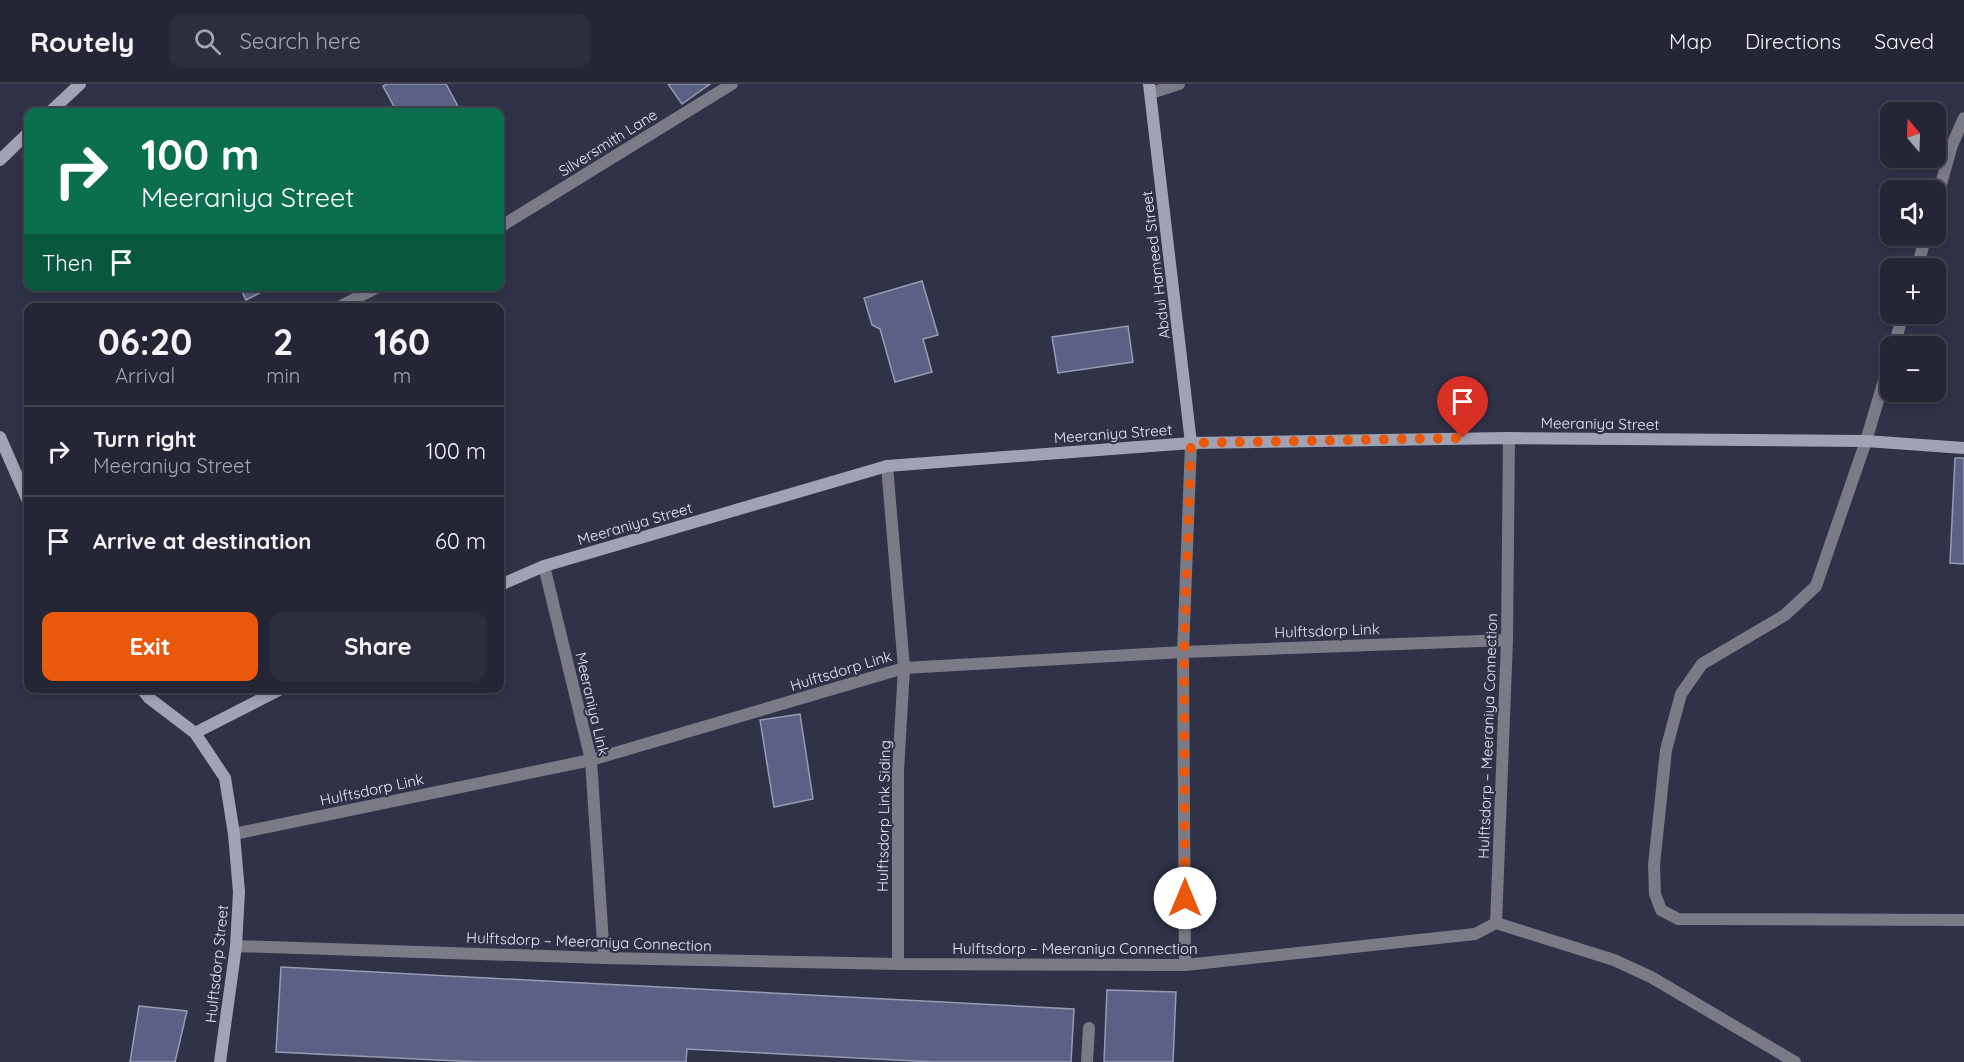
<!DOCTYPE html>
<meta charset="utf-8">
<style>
:root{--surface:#242635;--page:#2c2e3d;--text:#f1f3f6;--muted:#a3a5ad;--line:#414350;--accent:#ea580c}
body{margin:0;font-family:Quicksand,sans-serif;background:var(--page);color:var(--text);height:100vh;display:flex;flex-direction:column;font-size:22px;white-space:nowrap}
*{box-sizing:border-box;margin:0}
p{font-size:20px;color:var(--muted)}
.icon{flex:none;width:33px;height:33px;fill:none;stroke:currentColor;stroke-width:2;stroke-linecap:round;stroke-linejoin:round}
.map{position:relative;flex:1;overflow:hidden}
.side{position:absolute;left:24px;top:219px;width:480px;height:390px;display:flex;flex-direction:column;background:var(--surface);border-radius:12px;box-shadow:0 3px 9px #0003,0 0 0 2px var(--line)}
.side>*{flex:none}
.top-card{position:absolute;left:24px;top:24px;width:480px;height:183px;border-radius:12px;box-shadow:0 3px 9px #0003,0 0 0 2px var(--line);background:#0b6e4f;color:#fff;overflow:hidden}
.needle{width:39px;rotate:341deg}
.tools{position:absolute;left:1880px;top:18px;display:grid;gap:12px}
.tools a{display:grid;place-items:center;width:66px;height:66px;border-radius:12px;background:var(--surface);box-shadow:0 3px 9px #0003,0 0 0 2px var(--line);font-size:30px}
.pin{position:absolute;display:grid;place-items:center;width:51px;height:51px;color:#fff;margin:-62px -26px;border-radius:50% 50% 50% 0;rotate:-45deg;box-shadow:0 0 6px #0007}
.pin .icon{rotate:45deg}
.me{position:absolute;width:66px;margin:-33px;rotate:0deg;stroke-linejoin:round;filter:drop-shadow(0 0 4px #0008)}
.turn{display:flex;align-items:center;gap:21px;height:126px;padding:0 18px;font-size:27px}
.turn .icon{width:78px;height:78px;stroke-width:2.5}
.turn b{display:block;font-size:42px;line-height:51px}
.then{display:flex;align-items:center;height:57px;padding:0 18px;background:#0003;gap:12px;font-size:22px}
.eta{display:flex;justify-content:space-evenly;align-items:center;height:102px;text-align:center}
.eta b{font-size:36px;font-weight:700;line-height:42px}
.action{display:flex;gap:12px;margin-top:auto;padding:12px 18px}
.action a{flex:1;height:69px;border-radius:12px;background:var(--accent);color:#fff;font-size:24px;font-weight:700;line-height:69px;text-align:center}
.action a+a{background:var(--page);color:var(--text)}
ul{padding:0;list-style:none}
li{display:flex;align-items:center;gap:18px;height:90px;padding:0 18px;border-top:2px solid var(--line)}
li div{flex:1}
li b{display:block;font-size:22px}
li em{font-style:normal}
header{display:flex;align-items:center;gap:36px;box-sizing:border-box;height:84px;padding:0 30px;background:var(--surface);border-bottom:2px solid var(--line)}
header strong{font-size:28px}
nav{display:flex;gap:33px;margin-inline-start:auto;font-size:21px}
.search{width:420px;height:54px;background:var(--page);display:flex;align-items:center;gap:15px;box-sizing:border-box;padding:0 21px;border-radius:12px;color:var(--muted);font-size:22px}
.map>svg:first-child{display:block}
.building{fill:#5c6084;stroke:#979bb3;stroke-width:1.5}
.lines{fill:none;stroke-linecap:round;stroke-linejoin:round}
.lane{stroke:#7a7b86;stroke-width:12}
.street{stroke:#7a7b86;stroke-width:12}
.secondary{stroke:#a0a3b4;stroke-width:12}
.route{stroke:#ea580c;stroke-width:10;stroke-dasharray:0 18}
.labels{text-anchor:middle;stroke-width:4.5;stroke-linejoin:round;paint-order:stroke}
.street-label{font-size:15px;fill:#e6e8f5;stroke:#303347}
</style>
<header>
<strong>Routely</strong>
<div class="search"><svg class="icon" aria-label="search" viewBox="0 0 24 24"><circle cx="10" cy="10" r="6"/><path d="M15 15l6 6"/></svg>Search here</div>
<nav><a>Map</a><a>Directions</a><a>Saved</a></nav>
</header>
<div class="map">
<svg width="1964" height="978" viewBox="0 0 1964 978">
<rect width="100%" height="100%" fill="#303347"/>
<path class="building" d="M387,0H446L461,28H397L383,2Z
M668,0H710L682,20Z
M922,197L938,251L923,255L932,288L895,298L880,245L872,241L864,214Z
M239,202H273L246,216Z
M1128,242L1133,278L1058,289L1052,253Z
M1955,374H1964V480L1950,479Z
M800,630L813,715L774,723L760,636Z
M281,883L1074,925L1071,978H934L687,965L686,978H478L276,968Z
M1107,906L1176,908L1173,978H1104Z
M139,922L187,927L175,978H130Z"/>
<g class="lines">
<path class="lane" d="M1151,9L1179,0
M1866,357L1816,502L1785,531L1702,580L1681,610L1666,666L1654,781L1655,810L1661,826L1678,835L1964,836
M1496,839L1614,876L1651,893L1795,978
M1087,978L1089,944"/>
<path class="street" d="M1935,121L1952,61L1964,34
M500,143L732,0
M1917,184L1926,152
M337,224L380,202
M1894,262L1903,230
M1866,357L1890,276
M887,382L904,584L898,687V880
M544,482L591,676L604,874
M234,750L591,676L904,584L1183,568L1507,556
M236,862L604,874L898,880L1185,881L1475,850L1496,839L1507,556L1509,354
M1185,881L1183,568L1191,359"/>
<path class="secondary" d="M1149,0L1191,359
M50,28L80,0
M0,76L28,49
M0,353L28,417
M500,501L544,482L887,382L1191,359L1509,354L1866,357L1964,364
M141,604L149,614L195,649L225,694L234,750L239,808L236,862L220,978
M195,649L283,604"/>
</g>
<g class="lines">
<path class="route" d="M1185,814L1184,568L1191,359L1463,354"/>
</g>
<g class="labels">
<g class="street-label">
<text transform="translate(608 59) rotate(-32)" y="5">Silversmith Lane</text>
<text transform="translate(1156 181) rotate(-97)" y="5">Abdul Hameed Street</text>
<text transform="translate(1600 340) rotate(1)" y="5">Meeraniya Street</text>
<text transform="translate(1113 350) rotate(-4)" y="5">Meeraniya Street</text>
<text transform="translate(635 440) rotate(-16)" y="5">Meeraniya Street</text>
<text transform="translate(1327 547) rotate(-2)" y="5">Hulftsdorp Link</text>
<text transform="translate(841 587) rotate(-17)" y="5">Hulftsdorp Link</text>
<text transform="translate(592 620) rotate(77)" y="5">Meeraniya Link</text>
<text transform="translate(1488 652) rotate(-88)" y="5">Hulftsdorp – Meeraniya Connection</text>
<text transform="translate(372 706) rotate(-12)" y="5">Hulftsdorp Link</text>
<text transform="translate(884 732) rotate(-89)" y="5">Hulftsdorp Link Siding</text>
<text transform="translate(589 858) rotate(2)" y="5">Hulftsdorp – Meeraniya Connection</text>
<text x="1075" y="870">Hulftsdorp – Meeraniya Connection</text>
<text transform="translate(217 880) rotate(-84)" y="5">Hulftsdorp Street</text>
</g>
</g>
</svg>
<div class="tools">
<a><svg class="needle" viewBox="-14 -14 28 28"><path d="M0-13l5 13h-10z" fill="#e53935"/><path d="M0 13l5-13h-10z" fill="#a3a5ad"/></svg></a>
<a><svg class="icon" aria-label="sound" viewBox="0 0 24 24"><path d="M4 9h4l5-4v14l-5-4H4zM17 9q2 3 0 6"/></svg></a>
<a>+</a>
<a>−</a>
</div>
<div class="pin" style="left:1463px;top:354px;background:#d93025"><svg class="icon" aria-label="arrive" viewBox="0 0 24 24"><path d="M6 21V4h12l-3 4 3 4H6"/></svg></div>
<svg class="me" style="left:1185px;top:814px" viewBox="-20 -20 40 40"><circle r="19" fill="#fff"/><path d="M0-13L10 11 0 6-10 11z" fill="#ea580c"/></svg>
<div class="top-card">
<div class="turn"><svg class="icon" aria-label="right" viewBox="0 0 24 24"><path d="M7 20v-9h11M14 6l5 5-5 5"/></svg><div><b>100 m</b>Meeraniya Street</div></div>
<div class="then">Then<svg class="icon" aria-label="arrive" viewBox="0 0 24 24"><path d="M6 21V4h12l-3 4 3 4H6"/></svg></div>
</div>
<section class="side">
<div class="eta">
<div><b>06:20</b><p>Arrival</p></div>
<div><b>2</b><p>min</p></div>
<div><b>160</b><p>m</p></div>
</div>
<ul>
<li><svg class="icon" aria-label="right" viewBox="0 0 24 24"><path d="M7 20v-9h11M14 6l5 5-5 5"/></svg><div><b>Turn right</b><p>Meeraniya Street</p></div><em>100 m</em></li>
<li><svg class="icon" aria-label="arrive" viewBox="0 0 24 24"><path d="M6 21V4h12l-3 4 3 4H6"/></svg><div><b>Arrive at destination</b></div><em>60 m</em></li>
</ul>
<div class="action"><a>Exit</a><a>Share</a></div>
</section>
</div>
